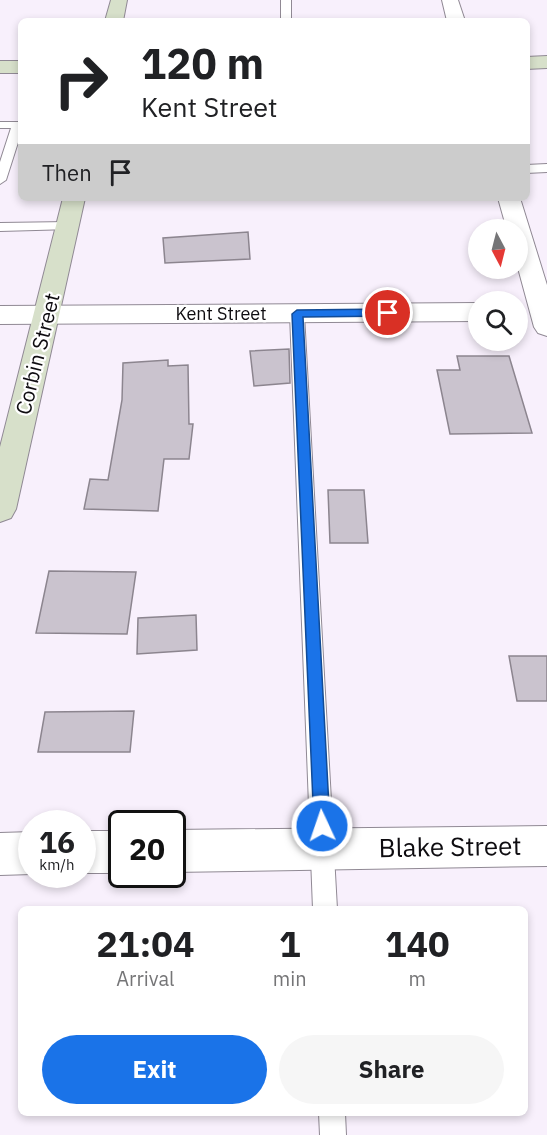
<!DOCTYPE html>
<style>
:root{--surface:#fff;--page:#f6f6f6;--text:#202124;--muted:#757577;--accent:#1a73e8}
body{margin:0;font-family:"IBM Plex Sans",sans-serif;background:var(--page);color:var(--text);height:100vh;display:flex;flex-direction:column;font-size:22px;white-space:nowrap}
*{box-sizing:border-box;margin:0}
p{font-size:20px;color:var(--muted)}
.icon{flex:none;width:33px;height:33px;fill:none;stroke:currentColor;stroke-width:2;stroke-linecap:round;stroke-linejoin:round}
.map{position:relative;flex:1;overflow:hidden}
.drawer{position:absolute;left:18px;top:906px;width:510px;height:210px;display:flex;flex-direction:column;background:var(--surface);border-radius:9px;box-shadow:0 3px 9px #0003}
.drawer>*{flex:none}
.hud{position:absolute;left:18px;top:18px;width:512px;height:183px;border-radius:9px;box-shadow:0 3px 9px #0003;background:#fff;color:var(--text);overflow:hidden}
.needle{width:39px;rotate:173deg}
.fabs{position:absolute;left:468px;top:219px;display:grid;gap:12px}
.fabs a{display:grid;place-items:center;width:60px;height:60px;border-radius:50%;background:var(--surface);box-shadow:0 3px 9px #0003;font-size:30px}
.speed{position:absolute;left:18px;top:810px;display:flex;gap:12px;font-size:30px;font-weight:700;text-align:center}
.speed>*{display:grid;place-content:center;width:78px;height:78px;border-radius:50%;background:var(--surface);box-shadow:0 3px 9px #0003;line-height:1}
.speed small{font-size:15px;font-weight:400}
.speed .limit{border:3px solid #111;border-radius:9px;background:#fff;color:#111}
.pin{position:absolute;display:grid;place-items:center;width:51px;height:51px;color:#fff;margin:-26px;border:3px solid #fff;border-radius:50%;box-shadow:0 2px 6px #0007}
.me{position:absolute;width:66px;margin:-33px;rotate:357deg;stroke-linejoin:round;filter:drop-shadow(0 0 4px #0008)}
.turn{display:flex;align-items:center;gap:21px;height:126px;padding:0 24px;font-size:27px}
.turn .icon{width:78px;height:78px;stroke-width:2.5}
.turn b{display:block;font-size:42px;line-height:51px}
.then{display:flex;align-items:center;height:57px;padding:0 24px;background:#0003;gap:12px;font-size:22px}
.eta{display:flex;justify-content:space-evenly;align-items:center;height:102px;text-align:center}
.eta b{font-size:36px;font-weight:700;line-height:42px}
.action{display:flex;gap:12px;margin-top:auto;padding:12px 24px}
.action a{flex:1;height:69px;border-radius:36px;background:var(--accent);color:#fff;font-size:24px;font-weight:700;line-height:69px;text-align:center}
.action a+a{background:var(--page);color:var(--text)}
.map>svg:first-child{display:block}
.building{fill:#cac3ce;stroke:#8c858f;stroke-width:1.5}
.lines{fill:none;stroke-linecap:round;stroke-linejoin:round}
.lane-casing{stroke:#908994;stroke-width:2}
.street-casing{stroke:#908994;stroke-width:2}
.secondary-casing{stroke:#908994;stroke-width:2}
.lane{fill:#fff;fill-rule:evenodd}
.street{fill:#fff;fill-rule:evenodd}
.secondary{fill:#d7e0ca;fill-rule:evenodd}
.route{fill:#1a73e8;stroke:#114b97;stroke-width:1.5}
.labels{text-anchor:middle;stroke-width:4.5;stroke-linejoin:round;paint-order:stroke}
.far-street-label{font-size:18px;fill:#0e0c10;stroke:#fff}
.street-label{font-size:21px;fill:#0e0c10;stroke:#fff}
.near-street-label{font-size:26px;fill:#0e0c10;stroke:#fff}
</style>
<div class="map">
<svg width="547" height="1135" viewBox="0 0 547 1135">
<rect width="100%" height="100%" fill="#f8f0fc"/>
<path class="building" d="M248,232L250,259L165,263L163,238Z
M289,349L290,383L254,386L250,351Z
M457,356H509L532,433L450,434L437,370H460Z
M168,360V366L188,365L189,424H193L189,459H164L158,511L84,509L90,479L108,480L122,400L123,363Z
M328,490H364L368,543H330Z
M49,571L136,572L127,634L36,633Z
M196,615L197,650L137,654L138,618Z
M509,656H547V701H517Z
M134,711L130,752H38L45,712Z"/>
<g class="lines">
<g class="lane-casing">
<path id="lane" d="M281,0H291V21H281Z
M0,122H21V133L6,180L0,184V162L11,128H0Z
M547,164V172L526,173V165Z
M68,222L74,226L72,229L0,231V223Z
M297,309L304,314L337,909H313L290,314Z
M319,1113H345L346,1135H320Z"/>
</g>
<g class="street-casing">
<path id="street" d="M442,0H458L465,21H447Z
M498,198H520L547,285V336L538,333L534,327L518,268V230H507Z
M478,303V321L0,324V306Z
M547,826V866L172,872V830Z
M82,831H122V873H82Z
M32,832V874L0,875V833Z"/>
</g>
<g class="secondary-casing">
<path id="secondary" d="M111,0H127L123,21H105Z
M547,56V68L526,69V57Z
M0,61H21V73H0Z
M63,198H85L16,509L11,518L0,522V447Z"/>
</g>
<use href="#lane" class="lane"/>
<use href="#street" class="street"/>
<use href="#secondary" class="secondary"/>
</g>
<path class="route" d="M388,309L392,311V316L303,317L330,826L328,832L322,834L316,832L314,826L292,314L297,310Z"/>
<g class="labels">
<g class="far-street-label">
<text x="221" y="320">Kent Street</text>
</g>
<g class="street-label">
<text transform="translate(38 354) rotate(-76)" y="7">Corbin Street</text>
</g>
<g class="near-street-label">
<text transform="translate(450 847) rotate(-1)" y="9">Blake Street</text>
</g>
</g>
</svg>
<div class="fabs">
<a><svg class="needle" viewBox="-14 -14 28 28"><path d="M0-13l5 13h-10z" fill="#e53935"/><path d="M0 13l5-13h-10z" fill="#757577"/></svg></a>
<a><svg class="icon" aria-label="search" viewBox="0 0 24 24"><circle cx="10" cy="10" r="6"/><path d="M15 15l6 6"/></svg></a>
</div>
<div class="speed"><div>16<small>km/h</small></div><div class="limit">20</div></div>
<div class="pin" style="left:388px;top:313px;background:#d93025"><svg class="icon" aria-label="arrive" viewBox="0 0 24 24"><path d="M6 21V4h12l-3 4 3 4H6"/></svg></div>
<svg class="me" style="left:322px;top:826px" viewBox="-20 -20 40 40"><circle r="17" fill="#1a73e8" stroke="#fff" stroke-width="3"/><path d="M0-11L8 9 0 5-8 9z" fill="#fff"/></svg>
<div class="hud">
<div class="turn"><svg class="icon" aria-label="right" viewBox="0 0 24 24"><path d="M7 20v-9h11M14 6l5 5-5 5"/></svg><div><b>120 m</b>Kent Street</div></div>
<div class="then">Then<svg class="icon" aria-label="arrive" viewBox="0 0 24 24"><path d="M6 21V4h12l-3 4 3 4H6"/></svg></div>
</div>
<section class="drawer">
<div class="eta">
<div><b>21:04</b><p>Arrival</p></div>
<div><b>1</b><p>min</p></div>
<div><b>140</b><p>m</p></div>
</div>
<div class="action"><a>Exit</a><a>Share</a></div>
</section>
</div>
